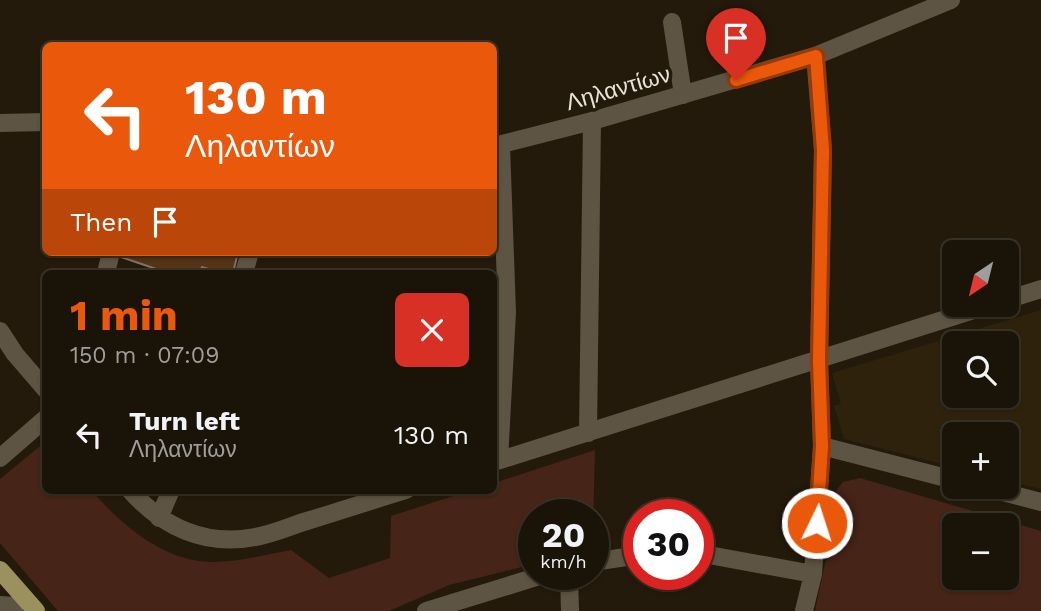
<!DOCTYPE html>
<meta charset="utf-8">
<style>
:root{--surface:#1a1408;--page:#272116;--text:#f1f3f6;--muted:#9f9e9c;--line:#383329;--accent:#ea580c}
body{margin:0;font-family:"Work Sans",sans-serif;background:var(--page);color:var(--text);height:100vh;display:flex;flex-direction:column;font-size:26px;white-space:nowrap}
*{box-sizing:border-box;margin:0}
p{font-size:23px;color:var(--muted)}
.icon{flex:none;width:38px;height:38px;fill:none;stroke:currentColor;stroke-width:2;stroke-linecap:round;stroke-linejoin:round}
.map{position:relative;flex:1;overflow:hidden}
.panel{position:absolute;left:42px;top:270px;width:455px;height:224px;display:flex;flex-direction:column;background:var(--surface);border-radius:10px;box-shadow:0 2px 5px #0004,0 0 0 2px var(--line)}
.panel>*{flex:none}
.guide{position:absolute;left:42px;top:42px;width:455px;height:214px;border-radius:10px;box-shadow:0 2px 5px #0004,0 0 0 2px var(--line);background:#ea580c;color:#fff;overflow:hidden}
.needle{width:46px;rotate:215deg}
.tools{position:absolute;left:942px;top:240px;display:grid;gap:14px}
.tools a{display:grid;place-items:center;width:77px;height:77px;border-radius:10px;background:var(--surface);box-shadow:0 2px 5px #0004,0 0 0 2px var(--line);font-size:35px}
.speed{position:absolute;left:518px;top:499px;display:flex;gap:14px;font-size:35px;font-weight:700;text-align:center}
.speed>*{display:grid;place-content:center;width:91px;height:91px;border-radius:50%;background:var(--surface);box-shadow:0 2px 5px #0004,0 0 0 2px var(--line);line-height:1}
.speed small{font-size:18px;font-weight:400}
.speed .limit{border:10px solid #d22;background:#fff;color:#111}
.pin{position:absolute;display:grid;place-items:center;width:60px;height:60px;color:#fff;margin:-72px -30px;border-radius:50% 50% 50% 0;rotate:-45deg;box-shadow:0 0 7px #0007}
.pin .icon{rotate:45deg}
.me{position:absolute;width:77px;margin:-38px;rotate:4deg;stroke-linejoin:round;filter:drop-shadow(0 0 5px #0008)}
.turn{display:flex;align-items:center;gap:24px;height:147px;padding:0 28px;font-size:32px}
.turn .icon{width:91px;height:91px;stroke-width:2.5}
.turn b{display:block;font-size:49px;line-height:60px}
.then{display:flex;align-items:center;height:66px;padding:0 28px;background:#0003;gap:14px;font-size:26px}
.round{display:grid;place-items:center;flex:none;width:74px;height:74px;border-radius:10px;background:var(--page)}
.overview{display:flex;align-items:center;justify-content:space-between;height:119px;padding:0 28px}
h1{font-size:42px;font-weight:700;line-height:52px;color:var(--accent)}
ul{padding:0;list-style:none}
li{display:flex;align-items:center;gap:21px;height:91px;padding:0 28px}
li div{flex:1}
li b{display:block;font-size:26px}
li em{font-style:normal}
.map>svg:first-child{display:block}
.built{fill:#2e220c;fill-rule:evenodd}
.green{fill:#462417;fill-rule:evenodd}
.building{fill:#543316;stroke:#827163;stroke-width:2}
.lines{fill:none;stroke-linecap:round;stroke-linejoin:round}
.minor{stroke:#5e5443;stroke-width:18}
.major{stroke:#9b915e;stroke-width:18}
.route-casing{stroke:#983908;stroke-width:18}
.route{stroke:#ea580c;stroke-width:12}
.labels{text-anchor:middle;stroke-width:7;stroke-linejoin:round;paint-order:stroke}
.street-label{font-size:23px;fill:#e8e2d8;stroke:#231a0b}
</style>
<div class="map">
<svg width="1041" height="611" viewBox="0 0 1041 611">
<rect width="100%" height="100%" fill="#231a0b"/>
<path class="built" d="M1041,310V489L1006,481V434H954V467L844,439L834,406L841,404L832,373ZM954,343H1006V396H954Z"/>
<path class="green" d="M45,442L46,490H91C118,521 156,555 199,561C229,565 262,555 291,550L329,578L390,558L391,516L472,490H494V483L595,450L593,528V514H534V564L449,585L389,611H58L0,543V479Z
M860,478L1041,531V611H815L825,563L835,543V492L843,482ZM954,525H1006V578H954Z"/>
<path class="building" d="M122,252H238L233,273H221L202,267L199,273H168L121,257Z"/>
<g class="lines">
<path class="minor" d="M672,22L683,95
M0,123L46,122
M494,146L592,121L815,56L951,0
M106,273L111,252
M244,273L250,252
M1006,300L1041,289
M0,331L15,354L46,390
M588,433L592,121
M822,446L954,480
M0,458L46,418
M499,460L507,312L501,146
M494,462L993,304
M979,486L1041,502
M130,490C162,527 206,547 255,537C273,534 290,526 307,521C340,511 373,500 406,490
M159,518L171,490
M698,553L813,574
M593,562L639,555
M569,574L570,611
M0,605L15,606
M426,611L546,574
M804,611L813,574L822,446L819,360L823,150L815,56"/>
<path class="major" d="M0,570L36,611"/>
</g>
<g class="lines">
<g class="route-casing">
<path id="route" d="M736,80L816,56L823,150L819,360L822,446L817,523"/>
</g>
<use href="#route" class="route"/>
</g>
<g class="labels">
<g class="street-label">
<text transform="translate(618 88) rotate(-16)" y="8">Ληλαντίων</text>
</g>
</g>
</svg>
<div class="tools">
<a><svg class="needle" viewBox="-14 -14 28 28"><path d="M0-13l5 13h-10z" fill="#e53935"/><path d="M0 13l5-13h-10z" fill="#9f9e9c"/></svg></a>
<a><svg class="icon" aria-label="search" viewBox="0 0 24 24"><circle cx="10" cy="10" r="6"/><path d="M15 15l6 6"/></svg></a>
<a>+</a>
<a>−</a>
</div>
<div class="speed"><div>20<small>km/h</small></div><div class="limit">30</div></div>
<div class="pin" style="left:736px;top:80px;background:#d93025"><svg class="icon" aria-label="arrive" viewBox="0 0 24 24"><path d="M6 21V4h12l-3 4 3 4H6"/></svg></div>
<svg class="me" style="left:817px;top:523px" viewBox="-20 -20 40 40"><circle r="17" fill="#ea580c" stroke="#fff" stroke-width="3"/><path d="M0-11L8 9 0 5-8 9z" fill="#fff"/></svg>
<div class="guide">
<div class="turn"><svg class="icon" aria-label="left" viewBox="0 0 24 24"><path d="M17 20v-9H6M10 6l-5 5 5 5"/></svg><div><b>130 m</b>Ληλαντίων</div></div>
<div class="then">Then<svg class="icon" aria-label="arrive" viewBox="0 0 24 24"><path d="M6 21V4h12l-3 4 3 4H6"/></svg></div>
</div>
<section class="panel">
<div class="overview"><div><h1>1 min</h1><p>150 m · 07:09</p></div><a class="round" style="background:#d93025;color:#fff"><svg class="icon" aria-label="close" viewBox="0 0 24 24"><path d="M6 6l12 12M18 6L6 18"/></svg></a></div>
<ul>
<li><svg class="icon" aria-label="left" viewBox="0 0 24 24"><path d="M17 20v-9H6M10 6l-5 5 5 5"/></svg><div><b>Turn left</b><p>Ληλαντίων</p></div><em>130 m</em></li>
</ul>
</section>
</div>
